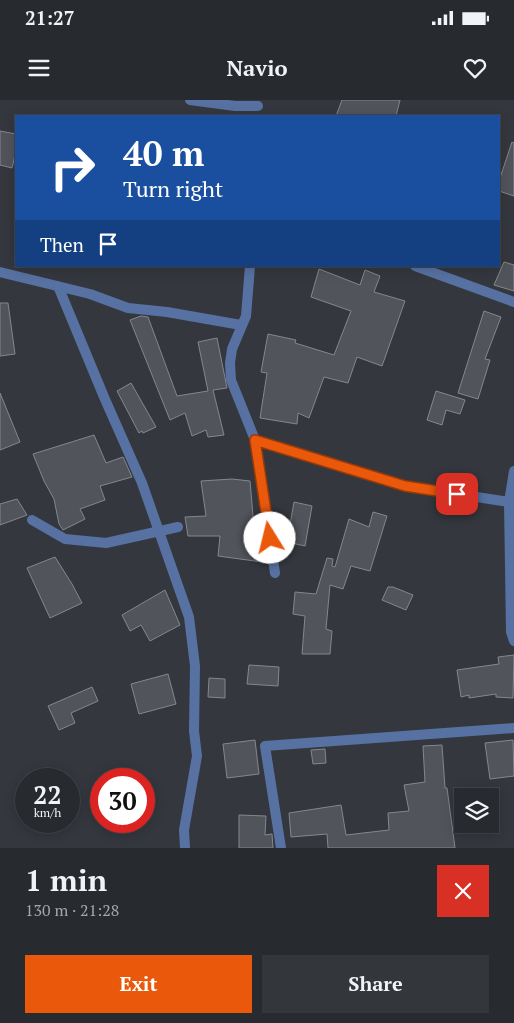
<!DOCTYPE html>
<meta charset="utf-8">
<style>
:root{--surface:#272a2e;--page:#33363a;--text:#f1f3f6;--muted:#a4a7aa;--line:#43464a;--accent:#ea580c}
body{margin:0;font-family:"PT Serif",serif;background:var(--page);color:var(--text);height:100vh;display:flex;flex-direction:column;font-size:19px;white-space:nowrap}
*{box-sizing:border-box;margin:0}
p{font-size:16px;color:var(--muted)}
.icon{flex:none;width:28px;height:28px;fill:none;stroke:currentColor;stroke-width:2;stroke-linecap:round;stroke-linejoin:round}
.map{position:relative;height:748px;overflow:hidden}
.panel{display:flex;flex-direction:column;background:var(--surface);flex:1}
.panel>*{flex:none}
.hud{position:absolute;left:15px;top:15px;width:485px;height:152px;border-radius:0px;box-shadow:0 2px 12px #0003,0 0 0 1px var(--line);background:#1a4fa0;color:#fff;overflow:hidden}
.fabs{position:absolute;left:454px;top:688px;display:grid;gap:10px}
.fabs a{display:grid;place-items:center;width:45px;height:45px;border-radius:0px;background:var(--surface);box-shadow:0 2px 12px #0003,0 0 0 1px var(--line);font-size:25px}
.speed{position:absolute;left:15px;top:668px;display:flex;gap:10px;font-size:25px;font-weight:700;text-align:center}
.speed>*{display:grid;place-content:center;width:65px;height:65px;border-radius:50%;background:var(--surface);box-shadow:0 2px 12px #0003,0 0 0 1px var(--line);line-height:1}
.speed small{font-size:12px;font-weight:400}
.speed .limit{border:8px solid #d22;background:#fff;color:#111}
.pin{position:absolute;display:grid;place-items:center;width:42px;height:42px;color:#fff;margin:-21px;border-radius:10px;box-shadow:0 2px 8px #0006}
.me{position:absolute;width:55px;margin:-28px;rotate:351deg;stroke-linejoin:round;filter:drop-shadow(0 0 4px #0008)}
.turn{display:flex;align-items:center;gap:18px;height:105px;padding:0 25px;font-size:22px}
.turn .icon{width:65px;height:65px;stroke-width:2.5}
.turn b{display:block;font-size:35px;line-height:42px}
.then{display:flex;align-items:center;height:48px;padding:0 25px;background:#0003;gap:10px;font-size:19px}
.round{display:grid;place-items:center;flex:none;width:52px;height:52px;border-radius:0px;background:var(--page)}
.overview{display:flex;align-items:center;justify-content:space-between;height:85px;padding:0 25px}
h1{font-size:30px;font-weight:600;line-height:38px}
.action{display:flex;gap:10px;margin-top:auto;padding:10px 25px}
.action a{flex:1;height:58px;border-radius:0px;background:var(--accent);color:#fff;font-size:20px;font-weight:600;line-height:58px;text-align:center}
.action a+a{background:var(--page);color:var(--text)}
.status{display:flex;justify-content:space-between;align-items:center;height:35px;padding:0 25px;background:var(--surface);direction:ltr}
.status svg{height:14px;fill:currentColor}
header{display:flex;justify-content:space-between;align-items:center;height:65px;padding:0 25px;background:var(--surface);font-size:22px;font-weight:600}
.map>svg:first-child{display:block}
.building{fill:#51545b;stroke:#83878e}
.lines{fill:none;stroke-linecap:round;stroke-linejoin:round}
.street{stroke:#5772a2;stroke-width:10}
.route-casing{stroke:#983908;stroke-width:12}
.route{stroke:#ea580c;stroke-width:9}
</style>
<div class="status"><b>21:27</b><svg viewBox="0 0 49 12"><path d="M0 12V9h3v3zM5 12V6h3v6zM10 12V3h3v9zM15 12V0h3v12zM26 1h20v11H26zM47 4h2v5h-2z"/></svg></div>
<header><svg class="icon" aria-label="menu" viewBox="0 0 24 24"><path d="M4 6h16M4 12h16M4 18h16"/></svg>Navio<svg class="icon" aria-label="heart" viewBox="0 0 24 24"><path d="M12 20l-8-8c-3-5 5-10 8-4 3-6 11-1 8 4z"/></svg></header>
<div class="map">
<svg width="514" height="748" viewBox="0 0 514 748">
<rect width="100%" height="100%" fill="#34383e"/>
<path class="building" d="M342,0H400L396,16H336Z
M0,31L16,34V51L12,68L0,65Z
M512,42L514,43V96L499,91V81Z
M504,162L514,165V191L494,185Z
M319,169L360,185L365,170L380,176L374,192L405,201L382,266L357,257L348,283L324,277L309,318L298,313L297,324L260,318L267,273L261,272L268,234L296,240L295,243L334,255L351,211L311,197Z
M0,203H8L15,254L0,256Z
M484,211L501,217L485,259L490,260L478,299L458,293Z
M141,216L148,217L177,296L208,291L198,242L217,238L227,288L213,290L224,335L208,337L206,330L192,336L185,313L170,320L130,220Z
M131,283L156,327L143,333L142,331L139,333L117,291Z
M436,291L465,300L460,314L446,310L442,325L427,320Z
M0,293L20,342L0,350Z
M94,335L106,363L123,357L132,377L100,386L105,400L80,409L85,419L63,430L59,424L54,399L44,381L33,354Z
M232,379L250,381L254,427H261L262,436V462L218,456L220,436H188L185,417L206,416L201,381Z
M17,399L27,415L0,425V404Z
M294,402L312,406L305,446L287,442Z
M373,412L387,416L370,471L351,466L343,489L330,485L326,529L332,531L330,554H302L305,516L293,514L295,492L316,494L327,458L333,459L332,466L335,467L349,419L369,427Z
M55,457L72,484L82,503L50,518L27,468Z
M388,487H393L413,495L406,510L382,500Z
M165,490L180,525L150,541L141,525L130,531L122,515Z
M514,555L513,598L496,597V594L469,598V595L461,597L457,570L499,564L498,557Z
M249,565L279,567L278,586L247,584Z
M168,574L176,604L139,614L131,584Z
M209,578L225,579V598L208,597Z
M92,587L98,601L71,613L75,623L59,630L48,606Z
M255,640L259,674L227,678L223,644Z
M513,640L514,676L490,679L485,643Z
M442,645L445,688H447L455,748H328L327,734L291,737L289,713L341,705L346,735L389,730L388,713L409,711L404,685L425,682L423,646Z
M325,649L326,663L313,664L311,650Z
M239,715L266,716L265,735L272,734L273,748H239Z"/>
<g class="lines">
<path class="street" d="M190,0L235,6H258
M250,166L246,216L232,249L230,263L231,280L255,340L275,473
M415,166L514,202
M0,172L90,194L128,208L167,212L241,225
M58,186L104,297L142,383L189,517L195,566L194,631L197,656L184,730L185,748
M255,340L405,386L509,402L514,371
M509,402L511,532L514,541
M32,420L65,439L106,443L178,427
M281,748L265,646L514,628"/>
</g>
<g class="lines">
<g class="route-casing">
<path id="route" d="M270,438L255,340L405,386L457,394"/>
</g>
<use href="#route" class="route"/>
</g>
</svg>
<div class="fabs">
<a><svg class="icon" aria-label="layers" viewBox="0 0 24 24"><path d="M12 4l9 5-9 5-9-5zM3 14l9 5 9-5"/></svg></a>
</div>
<div class="speed"><div>22<small>km/h</small></div><div class="limit">30</div></div>
<div class="pin" style="left:457px;top:394px;background:#d93025"><svg class="icon" aria-label="arrive" viewBox="0 0 24 24"><path d="M6 21V4h12l-3 4 3 4H6"/></svg></div>
<svg class="me" style="left:270px;top:438px" viewBox="-20 -20 40 40"><circle r="19" fill="#fff"/><path d="M0-13L10 11 0 6-10 11z" fill="#ea580c"/></svg>
<div class="hud">
<div class="turn"><svg class="icon" aria-label="right" viewBox="0 0 24 24"><path d="M7 20v-9h11M14 6l5 5-5 5"/></svg><div><b>40 m</b>Turn right</div></div>
<div class="then">Then<svg class="icon" aria-label="arrive" viewBox="0 0 24 24"><path d="M6 21V4h12l-3 4 3 4H6"/></svg></div>
</div>
</div>
<section class="panel">
<div class="overview"><div><h1>1 min</h1><p>130 m · 21:28</p></div><a class="round" style="background:#d93025;color:#fff"><svg class="icon" aria-label="close" viewBox="0 0 24 24"><path d="M6 6l12 12M18 6L6 18"/></svg></a></div>
<div class="action"><a>Exit</a><a>Share</a></div>
</section>
